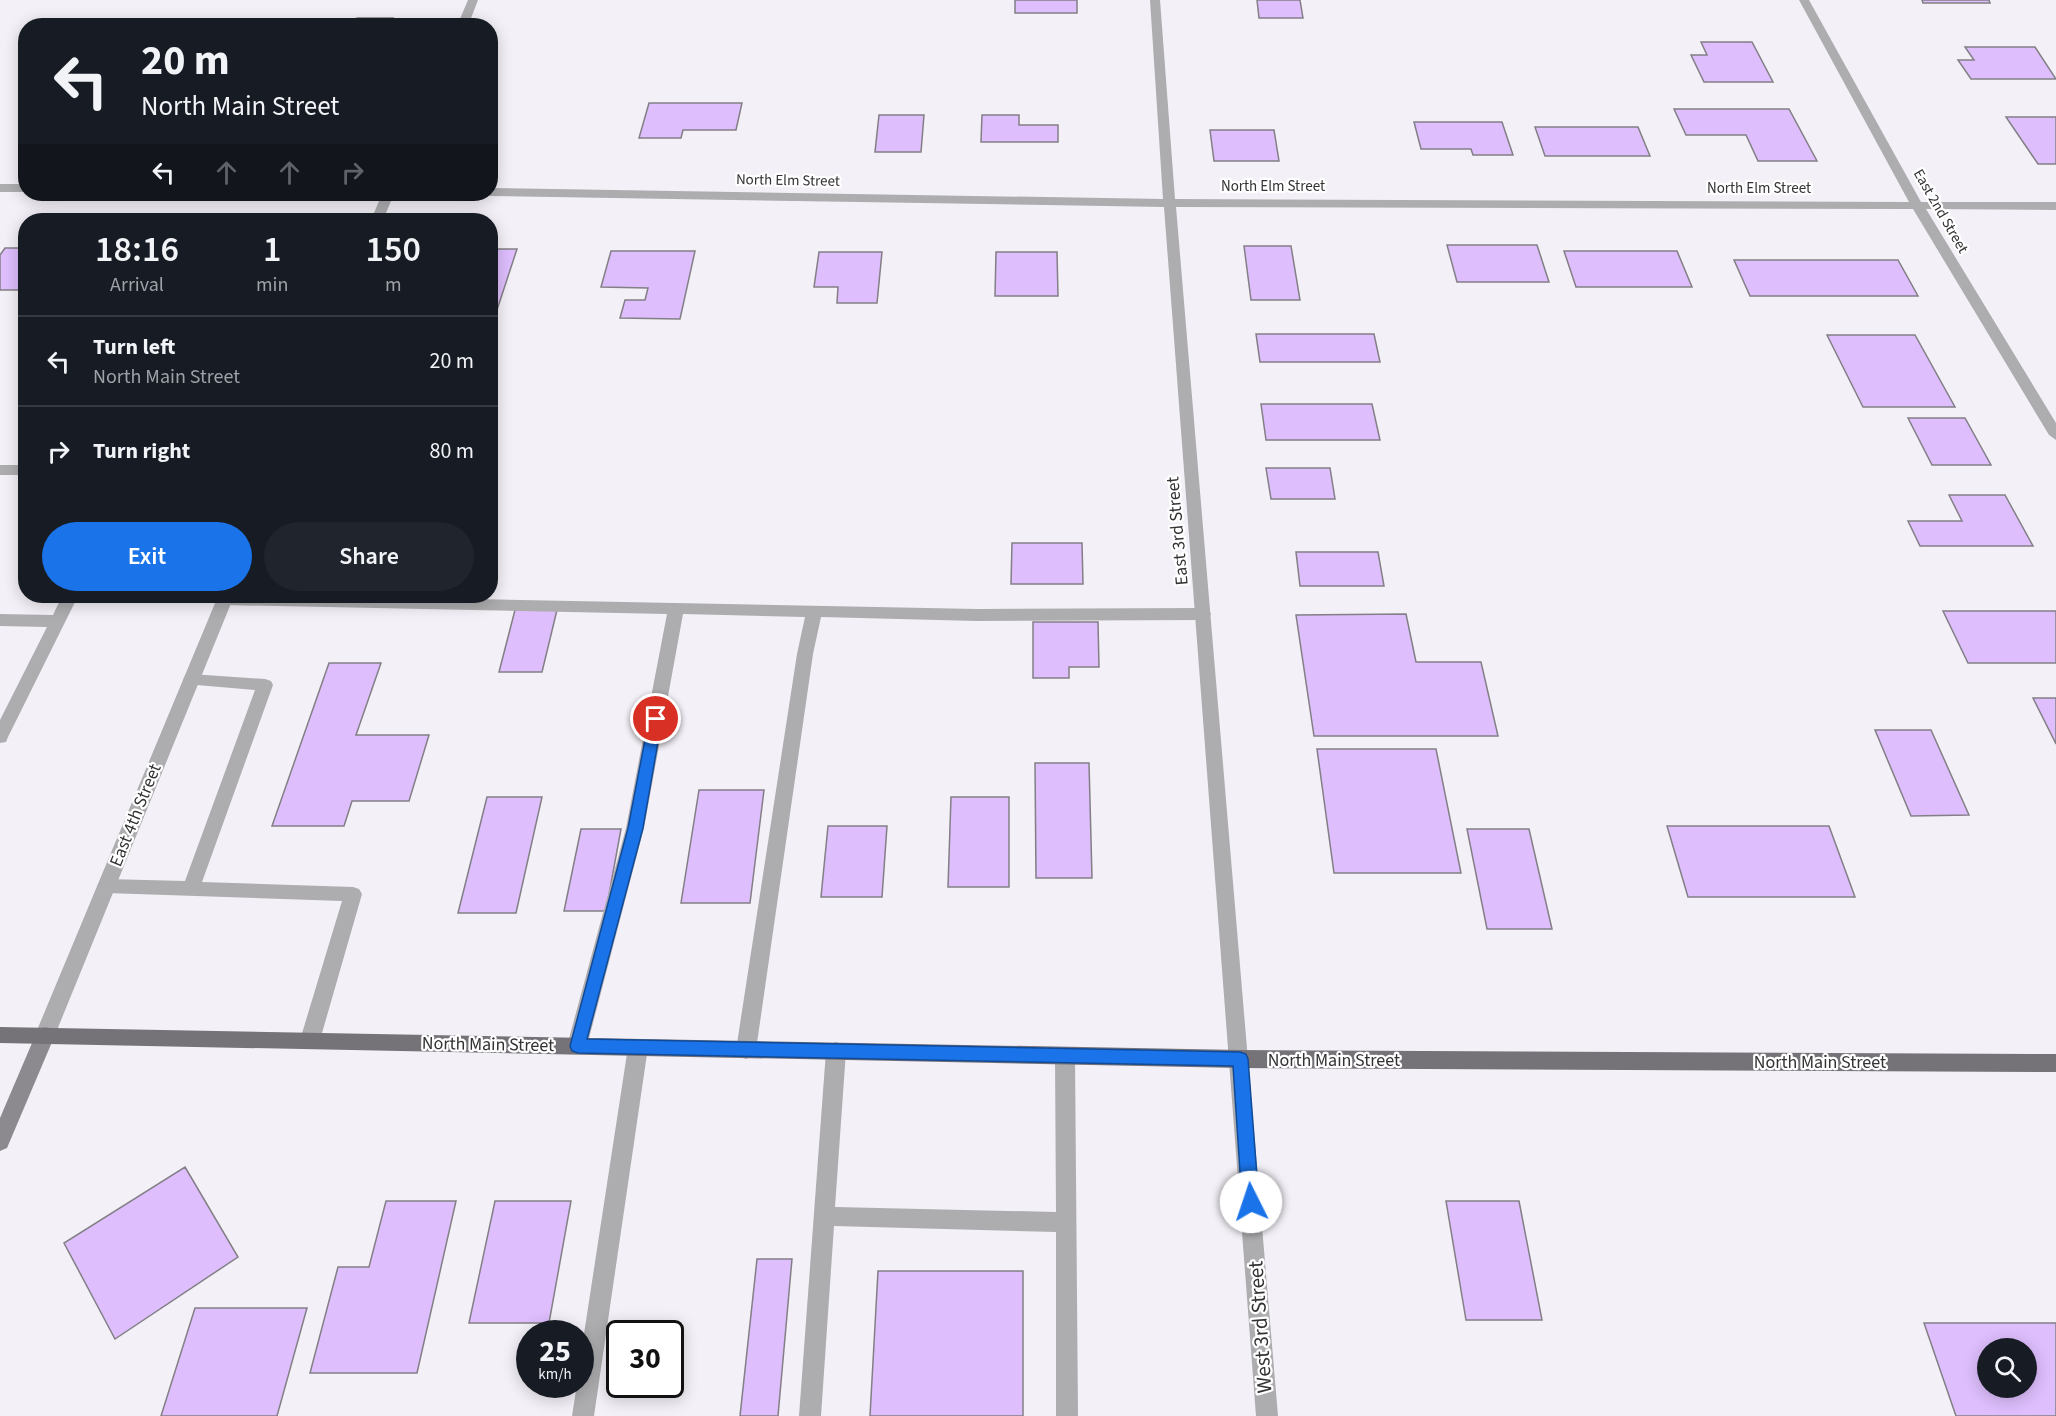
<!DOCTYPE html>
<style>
:root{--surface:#171b24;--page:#20242c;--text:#f1f3f6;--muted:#9ea1a6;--line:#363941;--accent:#1a73e8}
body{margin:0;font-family:"Source Sans 3",sans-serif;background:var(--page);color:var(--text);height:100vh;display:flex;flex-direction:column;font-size:22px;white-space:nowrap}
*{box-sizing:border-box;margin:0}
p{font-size:20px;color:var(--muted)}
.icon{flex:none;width:33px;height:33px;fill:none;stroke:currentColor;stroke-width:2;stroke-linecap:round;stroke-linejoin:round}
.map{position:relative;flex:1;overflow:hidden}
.details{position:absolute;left:18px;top:213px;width:480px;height:390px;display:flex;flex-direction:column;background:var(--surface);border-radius:24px;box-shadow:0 3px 15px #0003}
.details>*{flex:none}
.hud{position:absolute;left:18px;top:18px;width:480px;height:183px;border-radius:24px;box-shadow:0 3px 15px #0003;background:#171b24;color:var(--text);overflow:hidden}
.fabs{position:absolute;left:1977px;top:1338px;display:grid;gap:12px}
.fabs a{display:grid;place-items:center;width:60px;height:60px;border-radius:50%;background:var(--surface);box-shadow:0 3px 15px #0003;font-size:30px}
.speed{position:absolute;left:516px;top:1320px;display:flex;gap:12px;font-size:30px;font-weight:700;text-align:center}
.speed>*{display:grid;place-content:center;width:78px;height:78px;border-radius:50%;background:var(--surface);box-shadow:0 3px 15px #0003;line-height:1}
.speed small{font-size:15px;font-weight:400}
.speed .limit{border:3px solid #111;border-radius:9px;background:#fff;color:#111}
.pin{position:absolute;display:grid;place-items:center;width:51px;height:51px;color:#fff;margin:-26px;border:3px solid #fff;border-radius:50%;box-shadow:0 2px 6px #0007}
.me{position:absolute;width:66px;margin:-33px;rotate:356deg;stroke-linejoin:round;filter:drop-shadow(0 0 4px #0008)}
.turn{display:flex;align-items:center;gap:21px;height:126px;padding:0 24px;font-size:27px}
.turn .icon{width:78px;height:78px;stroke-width:2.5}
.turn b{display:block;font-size:42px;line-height:51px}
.lanes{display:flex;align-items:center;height:57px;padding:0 24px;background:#0003;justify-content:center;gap:30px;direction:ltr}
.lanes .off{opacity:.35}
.eta{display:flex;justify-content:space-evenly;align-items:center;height:102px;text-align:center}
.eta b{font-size:36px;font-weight:600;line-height:42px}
.cta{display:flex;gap:12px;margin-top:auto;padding:12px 24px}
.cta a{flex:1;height:69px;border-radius:36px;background:var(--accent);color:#fff;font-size:24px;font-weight:600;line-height:69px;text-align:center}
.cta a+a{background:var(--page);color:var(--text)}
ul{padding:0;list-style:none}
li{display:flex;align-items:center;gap:18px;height:90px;padding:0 24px;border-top:2px solid var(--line)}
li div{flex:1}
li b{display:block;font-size:22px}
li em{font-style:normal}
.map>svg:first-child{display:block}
.building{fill:#debefd;stroke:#827f85;stroke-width:1.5;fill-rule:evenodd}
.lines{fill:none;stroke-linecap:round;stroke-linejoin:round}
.service{fill:#adacaf;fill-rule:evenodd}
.minor{fill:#adacaf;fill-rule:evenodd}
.tertiary{fill:#adacaf;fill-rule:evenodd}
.secondary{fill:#8c8a8f;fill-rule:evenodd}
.primary{fill:#757278;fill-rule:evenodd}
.route{fill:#1a73e8;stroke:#114b97;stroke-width:1.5}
.labels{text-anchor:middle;stroke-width:4.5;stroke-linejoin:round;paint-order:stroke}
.far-street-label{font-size:15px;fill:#333234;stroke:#fff}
.street-label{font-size:18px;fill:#333234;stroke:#fff}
.near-street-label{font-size:21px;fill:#333234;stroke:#fff}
</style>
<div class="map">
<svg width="2056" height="1416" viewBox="0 0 2056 1416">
<rect width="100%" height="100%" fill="#f3f0f7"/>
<path class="building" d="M1015,0H1077V13H1015Z
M1257,0H1300L1303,18H1259Z
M1922,0H1989L1990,3H1923Z
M357,18H393L389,26H353Z
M1701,42H1752L1773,82H1704L1691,55H1707Z
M1965,47H2035L2056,79H1971L1958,60H1974Z
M649,103H742L736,130H683L681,138H639Z
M1674,109H1789L1817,161H1758L1746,135H1686Z
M879,115H924L921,152H875Z
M982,115H1019V125H1058V142H981Z
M2006,117H2056V164H2038Z
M1414,122H1502L1513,155H1473L1471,149H1421Z
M1535,127H1638L1650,156H1545Z
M1210,130H1274L1279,161H1214Z
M1447,245H1537L1549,282H1457Z
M1244,246H1291L1300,300H1251Z
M5,248H26V290H0V255Z
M490,249H517L494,319H490Z
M611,251H695L680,319L620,318L625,300H645L648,288L601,287Z
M1564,251H1677L1692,287H1576Z
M819,252H882L877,303H837L838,287H814Z
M996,252H1057L1058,296H995Z
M1734,260H1898L1918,296H1750Z
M1256,334H1374L1380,362H1260Z
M1827,335H1915L1955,407H1863Z
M1261,404H1372L1380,440H1266Z
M1908,418H1965L1991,465H1932Z
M1266,468H1330L1335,499H1271Z
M1949,495H2005L2033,546H1920L1908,521H1962Z
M1012,543H1082L1083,584H1011Z
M1296,552H1378L1384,586H1300Z
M515,610H557L542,672H499Z
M1943,611H2056V663H1968Z
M1406,614L1416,662H1481L1498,736H1314L1296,615Z
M1033,622H1098L1099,667H1069V678H1033Z
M329,663H381L356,735H429L409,801H352L344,826H272Z
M2033,698H2056V744Z
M1875,730H1931L1969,815L1911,816Z
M1317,749H1436L1461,873H1334Z
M1035,763H1089L1092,878H1036Z
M699,790H764L750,903H681Z
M487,797H542L516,913H458Z
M951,797H1009V887H948Z
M828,826H887L882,897H821Z
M1667,826H1829L1855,897H1688Z
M581,829H621L606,911H564Z
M1467,829H1529L1552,929H1487Z
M185,1167L238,1257L115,1339L64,1243Z
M386,1201H456L417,1373H310L338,1267H369Z
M495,1201H571L549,1323H469Z
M1446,1201H1519L1542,1320H1466Z
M757,1259H792L778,1416H740Z
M878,1271H1023V1416H870Z
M195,1308H307L277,1416H161Z
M1924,1323H2056V1416H1956ZM1988,1348H2026V1388H1988Z"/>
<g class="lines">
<path class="service" d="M0,465H26V475H0Z
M62,596H78L8,737L6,742L0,743V720L47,627L0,626V614L53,615Z
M218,596H322L977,609L1203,608L1209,610L1211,614L1209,618L1203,620L977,621L821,617L813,654L756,1050L753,1056L746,1059L739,1056L736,1050L797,654L805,617L683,614L644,828L587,1046L584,1052L577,1054L570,1052L567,1046L626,828L667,614L224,605L218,603L216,599Z
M191,674L265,679L271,681L273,685L202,882L353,887L359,889L362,894L320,1040L317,1046L310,1048L303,1046L300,1040L342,901L106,893L100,891L97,886L100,881L106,879L185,881L255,690L185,684L183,680L185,676Z
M638,1039L645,1041L648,1047L594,1416H572L577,1384H580V1360L628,1047L631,1041Z
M836,1042L843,1045L846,1051L835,1207L1056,1212L1055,1056L1058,1050L1065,1047L1072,1050L1075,1056L1078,1416H1056V1232L834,1226L821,1416H799L826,1051L829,1045Z"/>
<path class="minor" d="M1150,0H1160L1175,199L1909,202L1799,0H1809L1921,202H2056V210L1926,209L2056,423V440L2049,435L1913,209L1176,207L1278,1416H1256L1164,207L490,196L485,194H490V188L1163,199Z
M0,184H26V192H0Z"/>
<path class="tertiary" d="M468,0H478L468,26H457Z
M382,194H394L383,220H371Z
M218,596H234L55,1035L52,1041L45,1043L38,1041L35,1035Z"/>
<path class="secondary" d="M45,1027L52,1029L55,1035L7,1148L0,1151V1118L38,1029Z"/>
<path class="primary" d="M0,1027L1240,1050L2056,1054V1072L1240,1068L0,1043Z"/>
</g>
<path class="route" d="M656,714L662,719L643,828L587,1039L1240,1052L1246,1054L1248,1059L1259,1202L1257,1208L1251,1210L1245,1208L1242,1202L1233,1066L578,1053L572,1051L570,1046L628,828L649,719Z"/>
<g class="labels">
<g class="far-street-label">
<text transform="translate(788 180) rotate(1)" y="5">North Elm Street</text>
<text x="1273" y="191">North Elm Street</text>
<text x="1759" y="193">North Elm Street</text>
<text transform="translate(1941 211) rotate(60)" y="5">East 2nd Street</text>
</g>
<g class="street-label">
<text transform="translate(1177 531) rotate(-95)" y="6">East 3rd Street</text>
<text transform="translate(135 815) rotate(-68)" y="6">East 4th Street</text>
<text transform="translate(488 1044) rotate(1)" y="6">North Main Street</text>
<text x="1334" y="1066">North Main Street</text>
<text x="1820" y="1068">North Main Street</text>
</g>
<g class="near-street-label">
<text transform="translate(1260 1327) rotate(-94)" y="7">West 3rd Street</text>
</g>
</g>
</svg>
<div class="fabs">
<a><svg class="icon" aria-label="search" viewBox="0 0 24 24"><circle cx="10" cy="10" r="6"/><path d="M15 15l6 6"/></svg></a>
</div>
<div class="speed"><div>25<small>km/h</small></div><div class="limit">30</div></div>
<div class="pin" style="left:656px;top:719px;background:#d93025"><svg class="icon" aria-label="arrive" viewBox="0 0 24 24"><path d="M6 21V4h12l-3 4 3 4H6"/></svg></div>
<svg class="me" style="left:1251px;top:1202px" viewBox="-20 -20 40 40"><circle r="19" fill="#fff"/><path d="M0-13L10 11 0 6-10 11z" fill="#1a73e8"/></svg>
<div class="hud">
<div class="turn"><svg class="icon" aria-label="left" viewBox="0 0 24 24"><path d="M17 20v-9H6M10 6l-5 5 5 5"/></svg><div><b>20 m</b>North Main Street</div></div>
<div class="lanes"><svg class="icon" aria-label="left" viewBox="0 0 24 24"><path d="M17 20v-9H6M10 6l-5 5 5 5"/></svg><svg class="icon off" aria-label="ahead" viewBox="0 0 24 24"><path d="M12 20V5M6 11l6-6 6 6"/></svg><svg class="icon off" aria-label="ahead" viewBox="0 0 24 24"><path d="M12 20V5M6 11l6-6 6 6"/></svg><svg class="icon off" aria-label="right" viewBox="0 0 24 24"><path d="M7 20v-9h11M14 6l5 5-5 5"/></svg></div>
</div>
<section class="details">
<div class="eta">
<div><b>18:16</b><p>Arrival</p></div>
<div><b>1</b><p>min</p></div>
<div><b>150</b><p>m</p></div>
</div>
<ul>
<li><svg class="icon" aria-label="left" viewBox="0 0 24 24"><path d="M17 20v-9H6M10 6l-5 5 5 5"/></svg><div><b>Turn left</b><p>North Main Street</p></div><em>20 m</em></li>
<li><svg class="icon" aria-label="right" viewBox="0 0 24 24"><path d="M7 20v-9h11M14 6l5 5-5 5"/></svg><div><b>Turn right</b></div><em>80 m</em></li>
</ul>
<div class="cta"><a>Exit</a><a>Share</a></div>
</section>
</div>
